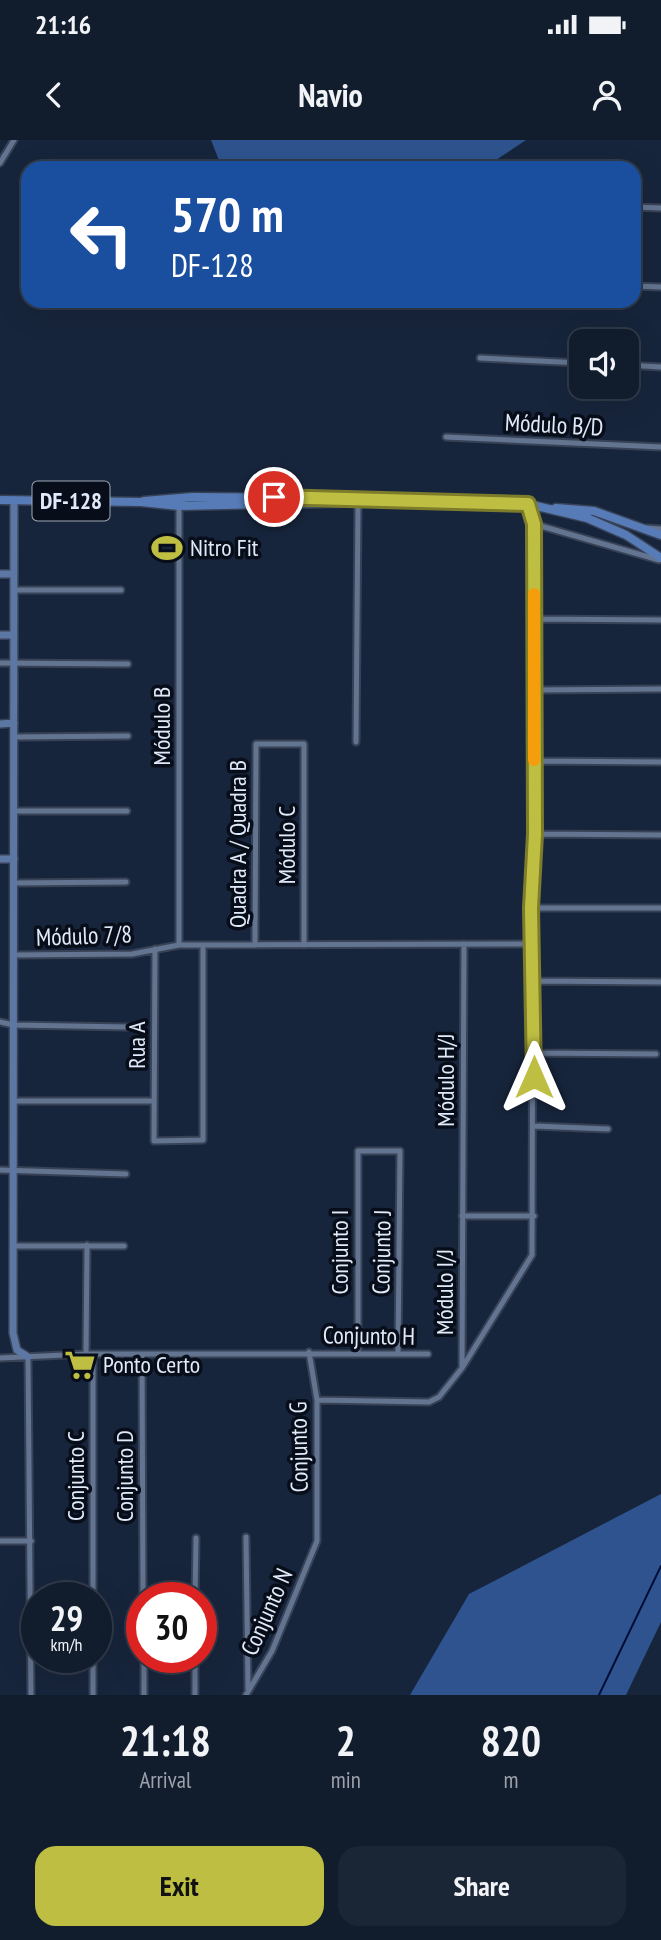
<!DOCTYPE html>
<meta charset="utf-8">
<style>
:root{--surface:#111c2d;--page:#1a2535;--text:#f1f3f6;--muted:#9ca1aa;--line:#303a49;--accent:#bebf42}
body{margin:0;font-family:"PT Sans Narrow",sans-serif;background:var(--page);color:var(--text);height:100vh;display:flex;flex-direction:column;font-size:26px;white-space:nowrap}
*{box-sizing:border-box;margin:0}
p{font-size:23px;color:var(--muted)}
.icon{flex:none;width:38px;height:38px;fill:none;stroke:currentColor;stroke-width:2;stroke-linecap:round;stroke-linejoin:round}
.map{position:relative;height:1555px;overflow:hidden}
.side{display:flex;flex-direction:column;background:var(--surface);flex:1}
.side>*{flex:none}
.guide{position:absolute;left:21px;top:21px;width:620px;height:147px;border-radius:21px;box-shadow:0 7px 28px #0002,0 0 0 2px var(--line);background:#1a4fa0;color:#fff;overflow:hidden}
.controls{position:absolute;left:569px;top:189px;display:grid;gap:14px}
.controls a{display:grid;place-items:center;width:70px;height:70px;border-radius:14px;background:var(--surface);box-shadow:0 7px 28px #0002,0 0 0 2px var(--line);font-size:35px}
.speed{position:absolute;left:21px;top:1442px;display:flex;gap:14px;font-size:35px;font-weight:700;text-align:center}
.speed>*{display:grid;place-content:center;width:91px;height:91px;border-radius:50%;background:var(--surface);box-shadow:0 7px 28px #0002,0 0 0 2px var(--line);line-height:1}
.speed small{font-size:18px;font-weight:400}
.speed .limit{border:10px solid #d22;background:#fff;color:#111}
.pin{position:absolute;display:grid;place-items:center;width:60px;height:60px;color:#fff;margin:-30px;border:4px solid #fff;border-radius:50%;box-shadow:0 2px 7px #0007}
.me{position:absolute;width:77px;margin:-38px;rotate:0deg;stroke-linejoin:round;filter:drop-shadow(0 0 5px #0008)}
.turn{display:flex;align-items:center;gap:24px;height:147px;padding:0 35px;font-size:32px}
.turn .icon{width:91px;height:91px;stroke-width:2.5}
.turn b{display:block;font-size:49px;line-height:60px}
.eta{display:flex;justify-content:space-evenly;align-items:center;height:119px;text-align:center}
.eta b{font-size:42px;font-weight:600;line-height:49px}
.primary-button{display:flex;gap:14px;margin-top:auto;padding:14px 35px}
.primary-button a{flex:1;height:80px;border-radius:21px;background:var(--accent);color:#111;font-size:28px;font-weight:600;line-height:80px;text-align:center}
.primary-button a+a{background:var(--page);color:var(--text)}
.status{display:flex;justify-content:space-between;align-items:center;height:49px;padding:0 35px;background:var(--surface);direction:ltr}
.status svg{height:19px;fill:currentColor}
header{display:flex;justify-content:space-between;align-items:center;height:91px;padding:0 35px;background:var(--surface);font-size:32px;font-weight:600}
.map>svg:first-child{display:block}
.forest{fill:#2e538e}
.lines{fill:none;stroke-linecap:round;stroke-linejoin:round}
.stream{stroke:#000d36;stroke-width:2}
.street-casing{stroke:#384256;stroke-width:9}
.secondary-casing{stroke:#384256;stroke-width:10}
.primary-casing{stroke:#384256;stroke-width:11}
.street{stroke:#637490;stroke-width:5}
.secondary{stroke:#5c77a3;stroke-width:7}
.primary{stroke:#567bb6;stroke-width:8}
.route-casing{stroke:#7c7c2b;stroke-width:18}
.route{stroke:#bebf42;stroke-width:12}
.slow{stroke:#f59e0b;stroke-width:12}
.labels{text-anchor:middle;stroke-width:7;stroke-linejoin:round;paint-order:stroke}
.shield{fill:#080e19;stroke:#9fa8b6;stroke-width:2}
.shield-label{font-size:23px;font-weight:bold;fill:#e0eafa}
.street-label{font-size:24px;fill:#e0eafa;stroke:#080e19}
.poi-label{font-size:24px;fill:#e0eafa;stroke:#080e19;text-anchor:start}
</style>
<div class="status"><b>21:16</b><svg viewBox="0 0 49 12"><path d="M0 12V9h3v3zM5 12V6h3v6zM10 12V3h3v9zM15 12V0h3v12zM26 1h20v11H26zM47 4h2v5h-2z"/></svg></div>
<header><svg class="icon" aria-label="back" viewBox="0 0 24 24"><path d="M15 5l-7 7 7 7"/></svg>Navio<svg class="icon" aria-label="person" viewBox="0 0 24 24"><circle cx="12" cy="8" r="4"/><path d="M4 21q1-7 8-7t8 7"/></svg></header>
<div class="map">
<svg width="661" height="1555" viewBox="0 0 661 1555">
<rect width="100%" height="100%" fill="#17253c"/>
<path class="forest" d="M211,0H526L484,28H222Z
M661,1354V1482L626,1555H410L469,1454Z"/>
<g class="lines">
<path class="stream" d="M599,1555L661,1426"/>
<g class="street-casing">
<path id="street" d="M0,23L14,0
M634,67L661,68
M634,146L661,147
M480,218L581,223
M626,225L661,227
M446,297L661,307
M534,384L659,420
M647,388L661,389
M14,450H121
M533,479L661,480
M0,523L128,524
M534,550L661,549
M14,597L128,596
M356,602L358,364
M534,621L661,622
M14,671H127
M535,694L661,695
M14,743L126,742
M531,768H661
M179,805V366
M255,805L256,604H304V805
M155,809L154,1001L203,1000V805
M14,815L132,814L179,805L532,804
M534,841L661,842
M0,882L14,885L128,887
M534,913L656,914
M14,961H154
M534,986L608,989
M0,1030L126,1034
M462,1076H534
M15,1106H124
M358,1213V1011H400L398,1214
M86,1214L87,1105
M142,1215L143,1458
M28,1217L31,1555
M0,1218L86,1214H428
M462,1228L464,804
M317,1260L429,1262L439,1257L462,1228L532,1115L534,384L528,364
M246,1397L248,1549
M0,1401H31
M93,1458V1214
M195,1458L196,1398
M144,1517V1555
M93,1555V1517
M195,1555V1517
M246,1555L272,1511L317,1401V1260L309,1212"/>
</g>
<g class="secondary-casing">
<path id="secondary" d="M14,360L13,1193L17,1210L28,1217
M0,434H14
M0,495H14
M0,584L14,583
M0,719H14"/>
</g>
<g class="primary-casing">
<path id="primary" d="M0,360L141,362L179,366L413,361L528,364L587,378L626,395L661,418
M144,361L192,357L407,359
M556,368L594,371L661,395"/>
</g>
<use href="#street" class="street"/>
<use href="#secondary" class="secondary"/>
<use href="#primary" class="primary"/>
</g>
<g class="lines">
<g class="route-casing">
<path id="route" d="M274,357L528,364L534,384L535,694L531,768L534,937"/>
</g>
<use href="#route" class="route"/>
<path class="slow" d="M534,454V620"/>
</g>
<defs>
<g id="stadium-bare" transform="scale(2.415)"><path d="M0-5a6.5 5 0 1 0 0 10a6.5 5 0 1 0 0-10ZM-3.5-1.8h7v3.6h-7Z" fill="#bebf42" stroke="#080e19" stroke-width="2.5" paint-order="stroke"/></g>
<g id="supermarket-bare" transform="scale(2.415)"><path d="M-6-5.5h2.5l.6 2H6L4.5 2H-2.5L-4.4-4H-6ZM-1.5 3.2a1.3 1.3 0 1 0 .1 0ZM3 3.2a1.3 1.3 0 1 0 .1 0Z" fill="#bebf42" stroke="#080e19" stroke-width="2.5" paint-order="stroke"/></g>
</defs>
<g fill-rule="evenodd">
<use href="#stadium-bare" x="167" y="408"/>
<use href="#supermarket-bare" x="80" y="1225"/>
</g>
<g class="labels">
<rect class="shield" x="32.5" y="341.5" width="77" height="39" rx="5"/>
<g class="shield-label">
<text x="71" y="369">DF-128</text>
</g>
<g class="street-label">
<text transform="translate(554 285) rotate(3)" y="8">Módulo B/D</text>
<text transform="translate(162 586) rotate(-90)" y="8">Módulo B</text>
<text transform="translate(238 704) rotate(-90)" y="8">Quadra A / Quadra B</text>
<text transform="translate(287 705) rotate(-90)" y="8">Módulo C</text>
<text transform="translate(84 796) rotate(-2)" y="8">Módulo 7/8</text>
<text transform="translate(137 905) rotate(-90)" y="8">Rua A</text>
<text transform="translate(446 940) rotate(-90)" y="8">Módulo H/J</text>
<text transform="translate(340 1112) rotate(-90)" y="8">Conjunto I</text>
<text transform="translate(382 1112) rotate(-89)" y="8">Conjunto J</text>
<text transform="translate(445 1152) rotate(-90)" y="8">Módulo I/J</text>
<text transform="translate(369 1196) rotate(1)" y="8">Conjunto H</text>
<text transform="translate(299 1307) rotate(-91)" y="8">Conjunto G</text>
<text transform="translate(76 1336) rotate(-90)" y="8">Conjunto C</text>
<text transform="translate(125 1336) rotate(-90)" y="8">Conjunto D</text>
<text transform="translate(267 1472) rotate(-66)" y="8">Conjunto N</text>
</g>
<g class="poi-label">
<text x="190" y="416">Nitro Fit</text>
<text x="103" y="1233">Ponto Certo</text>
</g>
</g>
</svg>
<div class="controls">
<a><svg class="icon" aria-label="sound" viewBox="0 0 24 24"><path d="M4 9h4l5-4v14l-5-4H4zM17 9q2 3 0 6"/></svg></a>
</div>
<div class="speed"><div>29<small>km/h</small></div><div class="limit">30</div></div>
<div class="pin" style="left:274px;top:357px;background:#d93025"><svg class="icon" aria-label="arrive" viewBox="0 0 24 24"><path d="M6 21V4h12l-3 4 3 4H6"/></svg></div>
<svg class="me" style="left:534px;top:937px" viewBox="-20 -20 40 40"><path d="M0-17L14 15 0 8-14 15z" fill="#bebf42" stroke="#fff" stroke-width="4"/></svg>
<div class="guide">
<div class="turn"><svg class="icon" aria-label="left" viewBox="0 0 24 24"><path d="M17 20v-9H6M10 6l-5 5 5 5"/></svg><div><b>570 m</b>DF-128</div></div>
</div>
</div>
<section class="side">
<div class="eta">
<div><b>21:18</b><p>Arrival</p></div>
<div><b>2</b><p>min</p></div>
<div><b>820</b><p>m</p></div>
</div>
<div class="primary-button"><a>Exit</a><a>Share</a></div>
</section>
